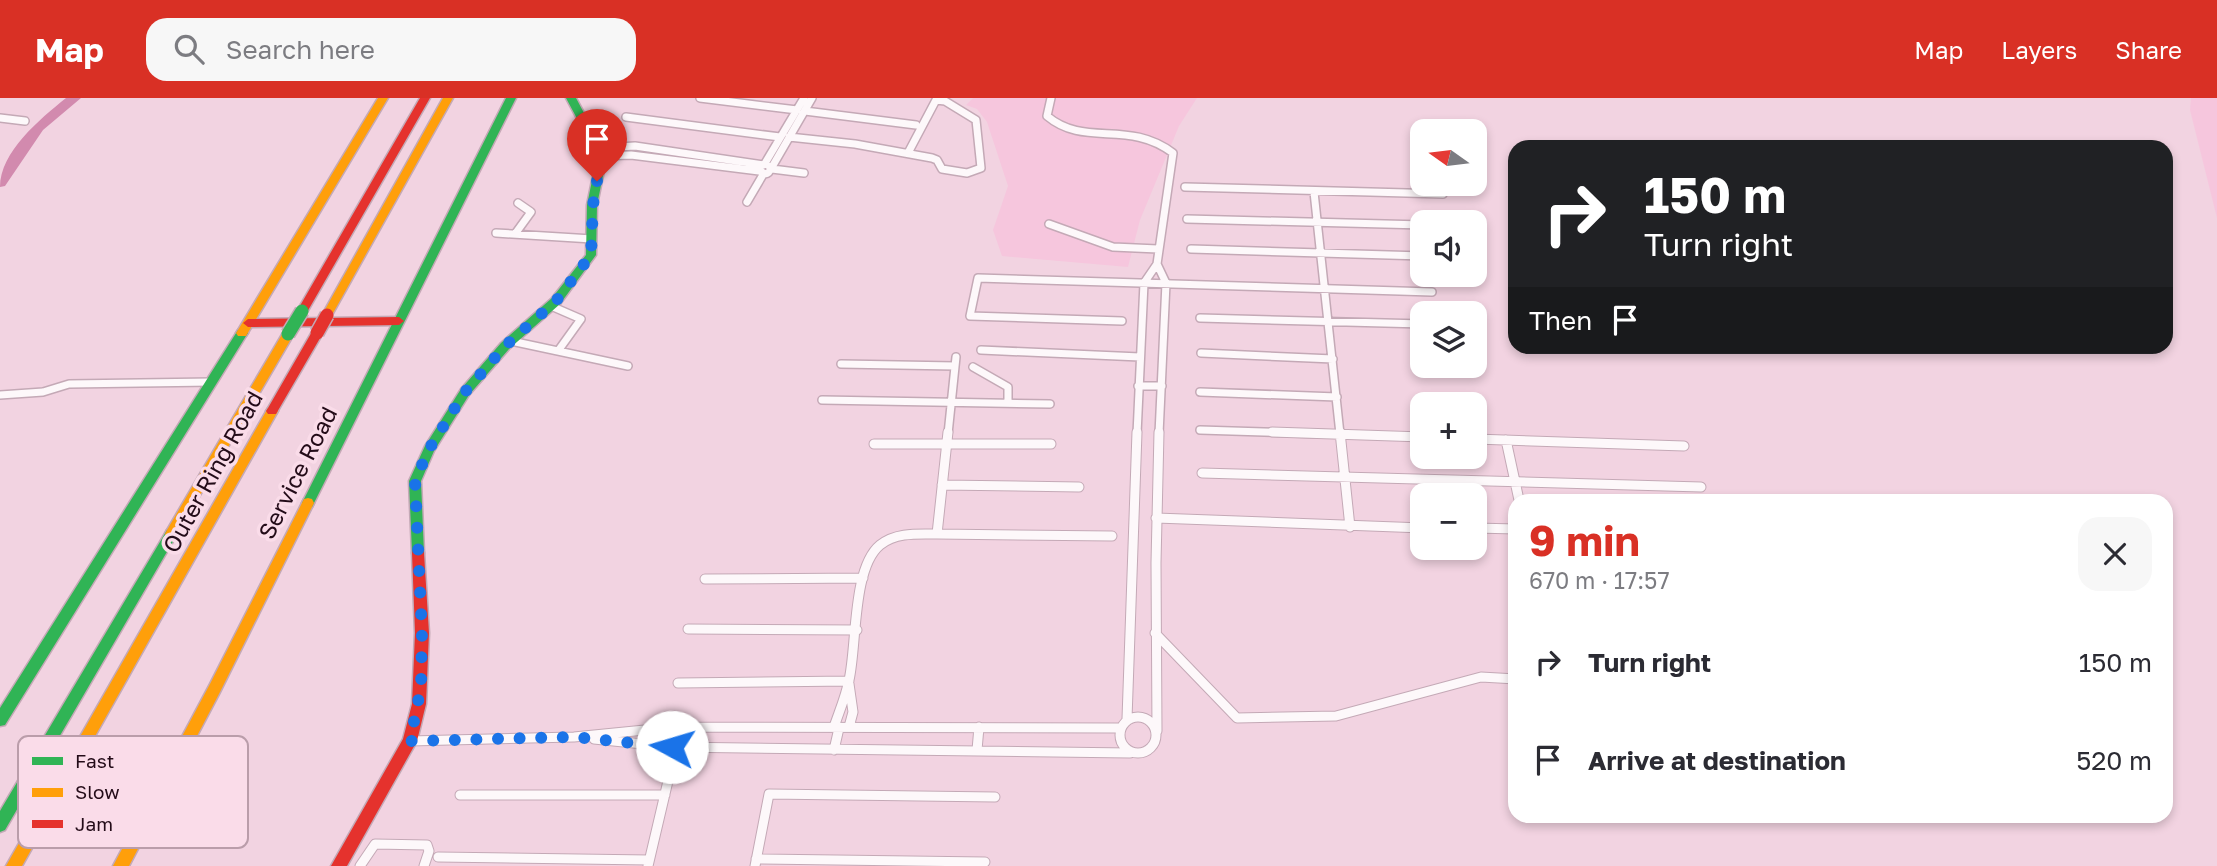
<!DOCTYPE html>
<meta charset="utf-8">
<style>
:root{--surface:#fff;--page:#f7f7f7;--text:#2b2b33;--muted:#7c7c81;--accent:#d93025}
body{margin:0;font-family:"Golos Text",sans-serif;background:var(--page);color:var(--text);height:100vh;display:flex;flex-direction:column;font-size:26px;white-space:nowrap}
*{box-sizing:border-box;margin:0}
p{font-size:23px;color:var(--muted)}
.icon{flex:none;width:38px;height:38px;fill:none;stroke:currentColor;stroke-width:2;stroke-linecap:round;stroke-linejoin:round}
.map{position:relative;flex:1;overflow:hidden}
.details{position:absolute;left:1508px;top:396px;width:665px;height:329px;display:flex;flex-direction:column;background:var(--surface);border-radius:21px;box-shadow:0 4px 10px #0003}
.details>*{flex:none}
.guide{position:absolute;left:1508px;top:42px;width:665px;height:214px;border-radius:21px;box-shadow:0 4px 10px #0003;background:#202124;color:#fff;overflow:hidden}
.needle{width:46px;rotate:284deg}
.tools{position:absolute;left:1410px;top:21px;display:grid;gap:14px}
.tools a{display:grid;place-items:center;width:77px;height:77px;border-radius:14px;background:var(--surface);box-shadow:0 4px 10px #0003;font-size:35px}
.pin{position:absolute;display:grid;place-items:center;width:60px;height:60px;color:#fff;margin:-72px -30px;border-radius:50% 50% 50% 0;rotate:-45deg;box-shadow:0 0 7px #0007}
.pin .icon{rotate:45deg}
.me{position:absolute;width:77px;margin:-38px;rotate:276deg;stroke-linejoin:round;filter:drop-shadow(0 0 5px #0008)}
.turn{display:flex;align-items:center;gap:24px;height:147px;padding:0 21px;font-size:32px}
.turn .icon{width:91px;height:91px;stroke-width:2.5}
.turn b{display:block;font-size:49px;line-height:60px}
.then{display:flex;align-items:center;height:66px;padding:0 21px;background:#0003;gap:14px;font-size:26px}
.round{display:grid;place-items:center;flex:none;width:74px;height:74px;border-radius:21px;background:var(--page)}
.summary{display:flex;align-items:center;justify-content:space-between;height:119px;padding:0 21px}
h1{font-size:42px;font-weight:700;line-height:52px;color:var(--accent)}
ul{padding:0;list-style:none}
li{display:flex;align-items:center;gap:21px;height:98px;padding:0 21px}
li div{flex:1}
li b{display:block;font-size:26px}
li em{font-style:normal}
header{display:flex;align-items:center;gap:42px;box-sizing:border-box;height:98px;padding:0 35px;background:var(--accent);color:#fff}
header strong{font-size:33px}
nav{display:flex;gap:38px;margin-inline-start:auto;font-size:24px}
.search{width:490px;height:63px;background:var(--page);display:flex;align-items:center;gap:18px;box-sizing:border-box;padding:0 24px;border-radius:21px;color:var(--muted);font-size:26px}
.map>svg:first-child{display:block}
.built{fill:#f6c6dd}
.lines{fill:none;stroke-linecap:round;stroke-linejoin:round}
.river{fill:#d28aae;fill-rule:evenodd}
.street-far1-casing{stroke:#c4a9b6;stroke-width:10}
.street-casing{stroke:#c4a9b6;stroke-width:11}
.fast-casing{stroke:#c4a9b6;stroke-width:3}
.slow-casing{stroke:#c4a9b6;stroke-width:3}
.jam-casing{stroke:#c4a9b6;stroke-width:3}
.street-far1{stroke:#fdf8fa;stroke-width:7}
.street{stroke:#fdf8fa;stroke-width:9}
.fast{fill:#30b455;fill-rule:evenodd}
.slow{fill:#ff9f0a;fill-rule:evenodd}
.jam{fill:#e5322d;fill-rule:evenodd}
.fast-bridge-casing{stroke:#c4a9b6;stroke-width:16;stroke-linecap:butt}
.jam-bridge-casing{stroke:#c4a9b6;stroke-width:16;stroke-linecap:butt}
.fast-bridge{stroke:#30b455;stroke-width:13}
.jam-bridge{stroke:#e5322d;stroke-width:13}
.route{stroke:#1a73e8;stroke-width:12;stroke-dasharray:0 21.6}
.labels{text-anchor:middle;stroke-width:7;stroke-linejoin:round;paint-order:stroke}
.street-label{font-size:23px;fill:#230b18;stroke:#fadce9}
.key{fill:#fadce9;stroke:#ba9daa;stroke-width:2}
.key-label{font-size:19px;fill:#230b18}
</style>
<header>
<strong>Map</strong>
<div class="search"><svg class="icon" aria-label="search" viewBox="0 0 24 24"><circle cx="10" cy="10" r="6"/><path d="M15 15l6 6"/></svg>Search here</div>
<nav><a>Map</a><a>Layers</a><a>Share</a></nav>
</header>
<div class="map">
<svg width="2217" height="768" viewBox="0 0 2217 768">
<rect width="100%" height="100%" fill="#f2d3e1"/>
<path class="built" d="M973,0H1197L1179,28L1140,122L1128,169L1002,158L993,132L1008,88L987,24L977,11L966,7Z
M2191,0H2217V120L2190,12Z"/>
<g class="lines">
<path class="river" d="M66,0H81L43,32L5,88L0,89C0,54 40,21 66,0Z"/>
<g class="street-far1-casing">
<path id="street-far1" d="M700,0L797,12
M1051,0L1047,18C1085,50 1128,21 1173,55L1157,166L1166,185L1159,336
M805,13L916,27
M626,19L780,39
M0,20L25,23
M789,39L855,46L932,60L937,62L942,71L967,75L981,70L976,22L945,3L936,2L908,55
M600,50L635,48L764,67L804,0
M602,58L631,57L759,73
M760 71a5 5 0 1 1 10 0a5 5 0 1 1-10 0Z
M772,69L812,0
M772,71L804,75
M1185,89L1443,96
M1314,94L1340,336
M747,104L764,75
M1187,121L1423,127
M1049,126L1113,149L1158,151
M496,135L592,141
M515,136L531,114L518,105
M1191,151L1423,158
M551,208L581,221L558,253
M1200,220L1423,226
M1122,223L970,218L978,180L1432,194
M511,243L628,268
M981,252L1140,259
M1201,255L1333,261
M841,266L955,268
M973,269L1008,289V305
M1138,288H1162
M1200,294L1337,299
M0,297L43,294L69,286L212,284
M822,302L1050,306
M1200,332L1328,336
M948,336L956,259
M1137,336L1144,185L1157,166"/>
</g>
<g class="street-casing">
<path id="street" d="M1272,334L1423,339
M1340,334L1350,429
M1475,341L1684,348
M1506,342L1519,402
M874,346H1051
M1202,375L1701,389
M942,387L1079,389
M1156,420L1423,430
M1475,430L1516,431
M937,436L1112,438
M705,481L863,480
M688,531L857,532
M1155,535L1237,620L1336,618L1481,579L1516,581
M678,585L849,583
M849,586L853,614L849,629
M1120 637a18 18 0 1 1 36 0a18 18 0 1 1-36 0Z
M1127,621L1137,334
M834,629C839,614 846,598 849,582C857,548 852,470 880,447C896,434 918,436 937,436L948,334
M1157,633L1156,465L1159,334
M594,641L672,649L1130,655
M410,643L574,639L675,629L1119,630
M834,652L839,630
M977,652L979,629
M460,697H665
M438,759L649,762
M756,761L985,764
M360,768L375,746L427,747L429,753L424,768
M648,768L672,666L675,629
M755,768L769,696L995,699"/>
</g>
<g class="fast-casing">
<path id="fast" d="M506,0H516L312,409H304L302,405Z
M566,0H576L607,58L597,107L596,157L560,206L509,251L469,297L434,353L421,383L424,455L423,459L418,460L413,459L412,455L409,383L425,348L461,291L501,245L552,200L586,157L587,107L597,58Z
M242,231L246,232L248,235L246,238L5,627L0,628V610L238,232Z
M171,431L175,432L177,436L175,440L5,732L0,734V713L167,432Z"/>
</g>
<g class="slow-casing">
<path id="slow" d="M378,0H388L246,238H238L236,235L238,232Z
M443,0H453L332,217L331,220H323L322,217Z
M288,232L294,236L175,440H167L165,436L167,432L284,233Z
M272,309L278,313L22,768H6L268,310Z
M308,400L312,401L314,405L220,594L129,768H113L210,586L304,401Z"/>
</g>
<g class="jam-casing">
<path id="jam" d="M420,0H430L306,216H298L297,213Z
M399,219L404,223L399,227L248,229L243,225L248,221Z
M317,231L323,235L276,316H268L266,313L268,310L313,232Z
M418,450L423,451L424,455L429,535L426,606L417,643L347,768H331L403,641L412,606L415,535L412,455L413,451Z"/>
</g>
<use href="#street-far1" class="street-far1"/>
<use href="#street" class="street"/>
<use href="#fast" class="fast"/>
<use href="#slow" class="slow"/>
<use href="#jam" class="jam"/>
<g class="fast-bridge-casing">
<path id="fast-bridge" d="M288,236L302,213"/>
</g>
<g class="jam-bridge-casing">
<path id="jam-bridge" d="M317,235L327,217"/>
</g>
<use href="#fast-bridge" class="fast-bridge"/>
<use href="#jam-bridge" class="jam-bridge"/>
</g>
<g class="lines">
<path class="route" d="M597,83L593,107L591,157L556,203L505,248L465,294L429,351L415,383L422,535L421,589L410,643L574,639L672,649"/>
</g>
<g class="labels">
<g class="street-label">
<text transform="translate(213 374) rotate(-61)" y="8">Outer Ring Road</text>
<text transform="translate(298 375) rotate(-63)" y="8">Service Road</text>
</g>
</g>
<rect x="18" y="638" width="230" height="112" rx="10" class="key"/>
<rect x="32" y="659" width="31" height="8" fill="#30b455"/>
<rect x="32" y="690" width="31" height="9" fill="#ff9f0a"/>
<rect x="32" y="722" width="31" height="8" fill="#e5322d"/>
<g class="key-label">
<text x="75" y="670">Fast</text>
<text x="75" y="701">Slow</text>
<text x="75" y="733">Jam</text>
</g>
</svg>
<div class="tools">
<a><svg class="needle" viewBox="-14 -14 28 28"><path d="M0-13l5 13h-10z" fill="#e53935"/><path d="M0 13l5-13h-10z" fill="#7c7c81"/></svg></a>
<a><svg class="icon" aria-label="sound" viewBox="0 0 24 24"><path d="M4 9h4l5-4v14l-5-4H4zM17 9q2 3 0 6"/></svg></a>
<a><svg class="icon" aria-label="layers" viewBox="0 0 24 24"><path d="M12 4l9 5-9 5-9-5zM3 14l9 5 9-5"/></svg></a>
<a>+</a>
<a>−</a>
</div>
<div class="pin" style="left:597px;top:83px;background:#d93025"><svg class="icon" aria-label="arrive" viewBox="0 0 24 24"><path d="M6 21V4h12l-3 4 3 4H6"/></svg></div>
<svg class="me" style="left:672px;top:649px" viewBox="-20 -20 40 40"><circle r="19" fill="#fff"/><path d="M0-13L10 11 0 6-10 11z" fill="#1a73e8"/></svg>
<div class="guide">
<div class="turn"><svg class="icon" aria-label="right" viewBox="0 0 24 24"><path d="M7 20v-9h11M14 6l5 5-5 5"/></svg><div><b>150 m</b>Turn right</div></div>
<div class="then">Then<svg class="icon" aria-label="arrive" viewBox="0 0 24 24"><path d="M6 21V4h12l-3 4 3 4H6"/></svg></div>
</div>
<section class="details">
<div class="summary"><div><h1>9 min</h1><p>670 m · 17:57</p></div><a class="round"><svg class="icon" aria-label="close" viewBox="0 0 24 24"><path d="M6 6l12 12M18 6L6 18"/></svg></a></div>
<ul>
<li><svg class="icon" aria-label="right" viewBox="0 0 24 24"><path d="M7 20v-9h11M14 6l5 5-5 5"/></svg><div><b>Turn right</b></div><em>150 m</em></li>
<li><svg class="icon" aria-label="arrive" viewBox="0 0 24 24"><path d="M6 21V4h12l-3 4 3 4H6"/></svg><div><b>Arrive at destination</b></div><em>520 m</em></li>
</ul>
</section>
</div>
